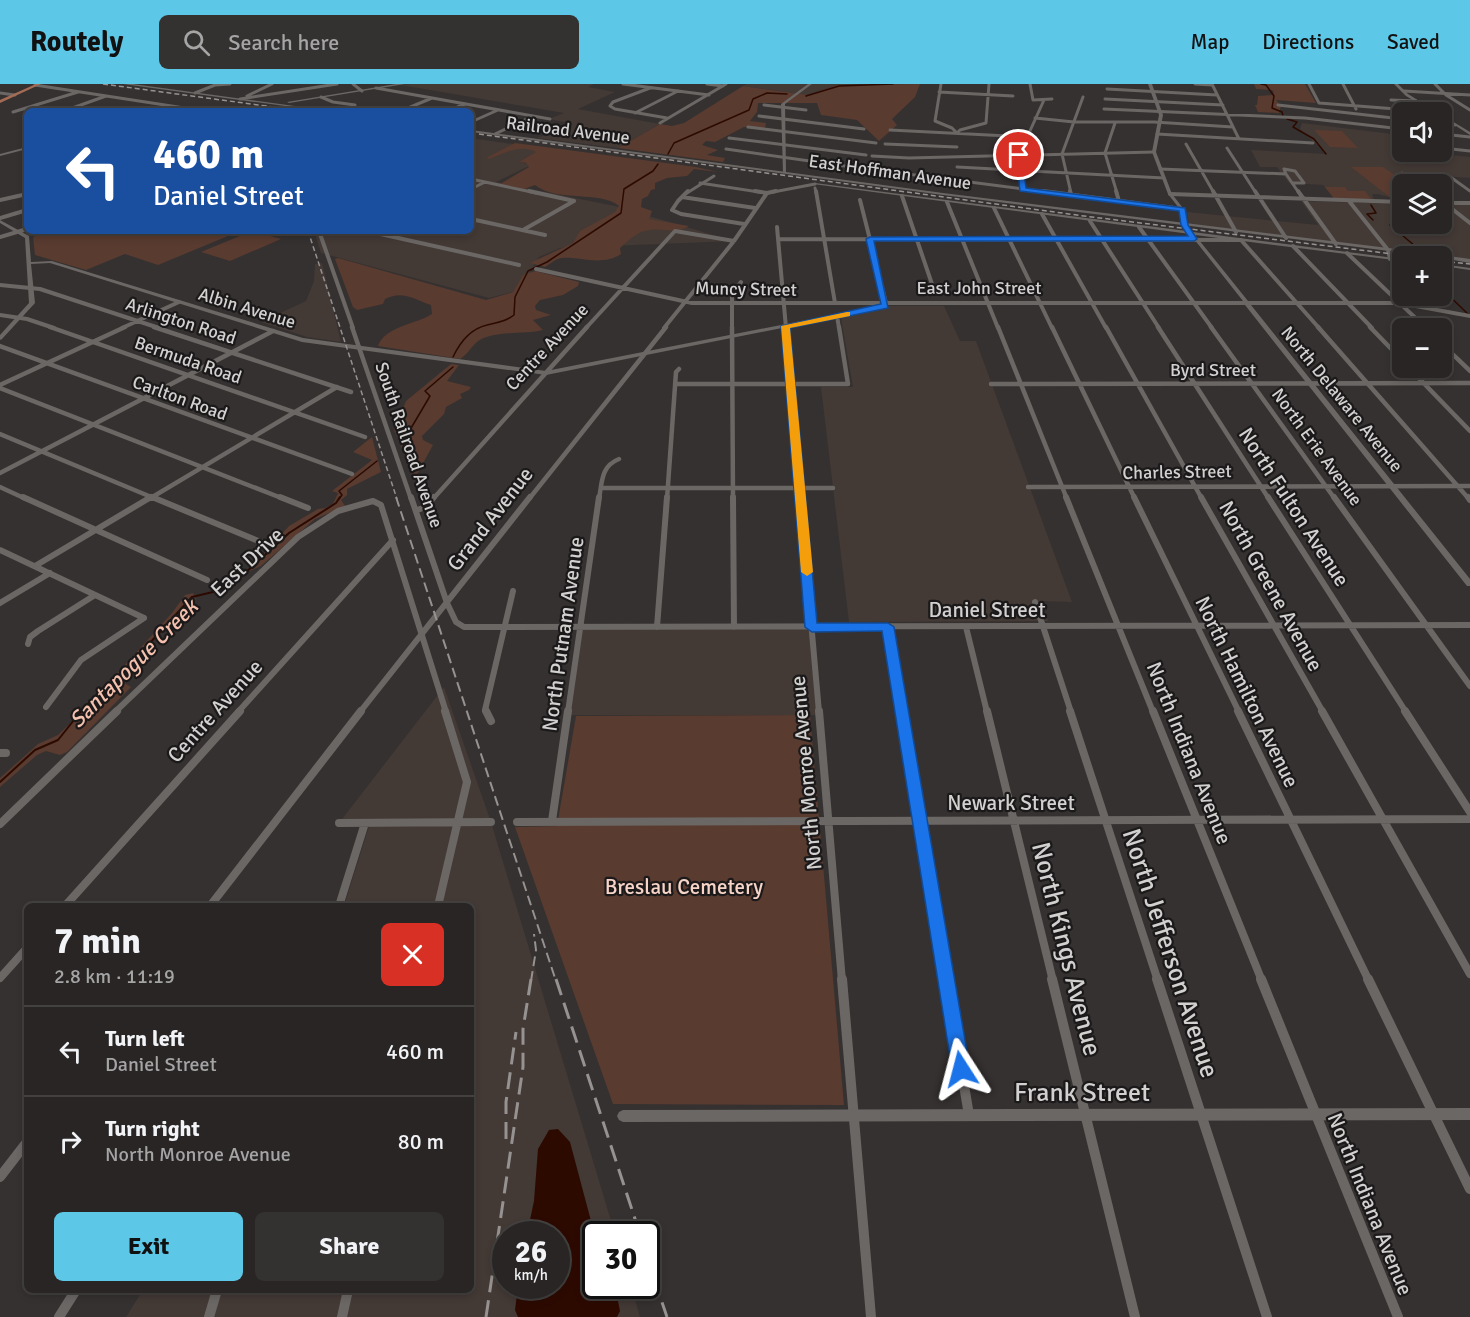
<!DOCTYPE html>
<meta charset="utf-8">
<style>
:root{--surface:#282524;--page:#343131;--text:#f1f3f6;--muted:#a5a5a6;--line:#444241;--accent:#5dc7e8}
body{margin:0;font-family:Signika,sans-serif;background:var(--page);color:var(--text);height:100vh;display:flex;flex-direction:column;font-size:22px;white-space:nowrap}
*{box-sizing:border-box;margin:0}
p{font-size:20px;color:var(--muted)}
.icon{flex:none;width:33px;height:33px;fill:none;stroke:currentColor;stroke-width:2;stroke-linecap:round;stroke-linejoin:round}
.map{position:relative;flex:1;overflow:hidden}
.details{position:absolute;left:24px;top:819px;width:450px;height:390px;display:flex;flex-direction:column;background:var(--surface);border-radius:9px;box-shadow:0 3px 9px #0003,0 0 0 2px var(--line)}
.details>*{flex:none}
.hud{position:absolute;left:24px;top:24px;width:450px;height:126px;border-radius:9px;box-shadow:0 3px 9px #0003,0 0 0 2px var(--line);background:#1a4fa0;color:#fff;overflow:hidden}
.controls{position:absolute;left:1392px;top:18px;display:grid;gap:12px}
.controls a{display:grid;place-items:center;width:60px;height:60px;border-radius:9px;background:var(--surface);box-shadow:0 3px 9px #0003,0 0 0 2px var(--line);font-size:30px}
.speed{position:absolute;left:492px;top:1137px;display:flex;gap:12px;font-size:30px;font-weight:700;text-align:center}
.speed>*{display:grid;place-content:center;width:78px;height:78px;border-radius:50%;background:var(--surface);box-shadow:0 3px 9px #0003,0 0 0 2px var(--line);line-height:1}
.speed small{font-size:15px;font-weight:400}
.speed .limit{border:3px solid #111;border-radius:9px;background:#fff;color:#111}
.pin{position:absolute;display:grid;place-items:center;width:51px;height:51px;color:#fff;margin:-26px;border:3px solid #fff;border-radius:50%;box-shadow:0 2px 6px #0007}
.me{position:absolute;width:66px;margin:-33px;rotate:351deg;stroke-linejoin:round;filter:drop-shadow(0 0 4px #0008)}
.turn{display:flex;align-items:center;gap:21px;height:126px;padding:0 30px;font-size:27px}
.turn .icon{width:78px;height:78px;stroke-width:2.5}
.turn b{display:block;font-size:42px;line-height:51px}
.round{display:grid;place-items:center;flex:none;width:63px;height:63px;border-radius:9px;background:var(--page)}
.head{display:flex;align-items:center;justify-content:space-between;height:102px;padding:0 30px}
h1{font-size:36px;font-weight:700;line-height:45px}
.primary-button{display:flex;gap:12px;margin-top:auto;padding:12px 30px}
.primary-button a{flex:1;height:69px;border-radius:9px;background:var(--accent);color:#111;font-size:24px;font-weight:700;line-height:69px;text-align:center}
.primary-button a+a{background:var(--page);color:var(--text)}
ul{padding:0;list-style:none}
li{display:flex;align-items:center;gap:18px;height:90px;padding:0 30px;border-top:2px solid var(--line)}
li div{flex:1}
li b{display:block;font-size:22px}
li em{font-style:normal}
header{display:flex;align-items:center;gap:36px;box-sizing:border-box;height:84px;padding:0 30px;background:var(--accent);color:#111}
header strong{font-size:28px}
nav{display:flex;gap:33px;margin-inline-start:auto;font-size:21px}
.search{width:420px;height:54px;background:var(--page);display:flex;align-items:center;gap:15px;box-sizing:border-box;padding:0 21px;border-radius:9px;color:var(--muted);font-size:22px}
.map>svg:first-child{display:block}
.built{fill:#433935;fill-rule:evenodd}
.green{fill:#593b30}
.water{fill:#2d0a00}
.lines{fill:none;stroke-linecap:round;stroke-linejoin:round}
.stream-far1{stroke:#2d0a00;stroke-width:1.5}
.stream{stroke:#2d0a00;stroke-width:2}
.minor-far5{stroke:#6b6765;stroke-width:3}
.minor-far4{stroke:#6b6765;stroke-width:4}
.minor-far3{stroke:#6b6765;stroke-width:4.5}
.minor-far2{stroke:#6b6765;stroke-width:6}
.minor-far1{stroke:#6b6765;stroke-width:8}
.minor{stroke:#6b6765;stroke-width:10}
.tertiary{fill:#6b6765;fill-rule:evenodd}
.secondary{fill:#6b6765;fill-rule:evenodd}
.primary{fill:#a46b55;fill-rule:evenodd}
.rail-far2{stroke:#959291;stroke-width:1.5;stroke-dasharray:5 3;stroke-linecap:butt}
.rail-far1{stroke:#959291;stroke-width:2;stroke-dasharray:10 5;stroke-linecap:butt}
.rail{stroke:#959291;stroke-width:3;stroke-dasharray:17 8;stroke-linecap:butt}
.route{fill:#1a73e8;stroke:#114b97;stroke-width:1.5}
.slow{fill:#f59e0b}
.labels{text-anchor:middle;stroke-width:4.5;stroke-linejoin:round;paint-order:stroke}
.far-street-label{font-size:18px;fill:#d3d1d0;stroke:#1b1919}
.street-label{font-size:21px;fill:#d3d1d0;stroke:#1b1919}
.park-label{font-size:21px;fill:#f7d4c8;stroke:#1b1919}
.water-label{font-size:22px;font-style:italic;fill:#f4c1ae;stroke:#1b1919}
.near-street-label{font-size:26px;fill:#d3d1d0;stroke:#1b1919}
</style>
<header>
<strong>Routely</strong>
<div class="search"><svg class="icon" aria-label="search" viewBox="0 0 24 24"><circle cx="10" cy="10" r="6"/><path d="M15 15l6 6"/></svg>Search here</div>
<nav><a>Map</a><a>Directions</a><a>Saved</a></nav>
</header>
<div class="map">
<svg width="1470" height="1233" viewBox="0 0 1470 1233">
<rect width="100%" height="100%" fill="#353130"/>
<path class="built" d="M410,0H594L588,3L615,8L578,25L660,40L618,64L537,54L573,40L549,35L564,29L401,1Z
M747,0H878L837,1L808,11L743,2Z
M1302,39L1392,50V65L1470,73V94L1402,89L1415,100H1402V117L1378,110H1372L1374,116L1334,115L1323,101L1289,99L1277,83H1260L1251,66L1327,70L1300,45Z
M471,54L547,65L520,78L531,81L496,98L615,122L734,157L560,164L539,173L519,206L489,214L321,169L314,147H471Z
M1301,117L1402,120V140H1442V120H1470V181L1461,174L1189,140L1187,128L1318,141Z
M322,179L341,258L307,253L261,238L306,217L314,197L315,180Z
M889,222H944L960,257H976L1072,518L1042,517L1048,537L849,538L821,303H853L841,234Z
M811,543L819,631H568L580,544Z
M444,603L491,738L615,1150H596V1202H631L640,1233H126L143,1206H471V822H344L371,736L339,739ZM506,1150H556V1202H506Z"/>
<path class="green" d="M920,0L915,13L892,35L897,41L879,57L857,36L821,31L817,19H758L757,28L750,37L766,39L765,44L744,43L715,58L706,57L702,61L718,66L707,71L725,74L723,78L618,64L660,40L672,42L684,39L743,2L808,11L837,1Z
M1254,0H1305L1316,19L1276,16L1281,22L1279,29L1258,28L1255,21H1257L1258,12L1272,11L1274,8L1272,6L1256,5Z
M1314,46L1342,47L1358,64L1330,63Z
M515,59L696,83L718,88L694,85L687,92L667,94L655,99V105L651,106L648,112L642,115L641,123L652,127L649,135L689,142C676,151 665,144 650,146C638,147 629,156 620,164L621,170C601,184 573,170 558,175C554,176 549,181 545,183L530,179L573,159L580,147L615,128L619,122C600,106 558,119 535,101L524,105L500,100L529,83L526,79L519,78L536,68C520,60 505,69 489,75L486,74Z
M1351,83H1383L1408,100H1402V115H1392Z
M1325,103H1345L1348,107H1365L1372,116L1334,114Z
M51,147H240L158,181L125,170L86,186L35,171L33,153Z
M252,147L281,155L230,177L201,168Z
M338,174L486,216L513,208L523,191L535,187L579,198L578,202L563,211L540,216L535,222L536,226L551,231L533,236L543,246C524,251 492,246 477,258C471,263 467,271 460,275L378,262C385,242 417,240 432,230L431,221C413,215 403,206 385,215L383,220L357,226L353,223L335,175Z
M451,280L459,281L447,297L471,303L469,306L460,310L462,314L446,323L444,330L422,352L423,356L433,361L415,394L394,346L406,317Z
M372,353L381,388L347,405V411L341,416L345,422L315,435L261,482L247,488L289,442L318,425L325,424L333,420L338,409L332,407L372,376L353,368Z
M193,509L196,515C174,537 134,569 123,598L131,603L67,668L60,671L46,667L37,671L0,703V694L38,660L58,651L85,625L172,529L185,511Z
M810,631L844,1021L613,1020L515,743L557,742L576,632Z"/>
<path class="water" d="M558,1045L570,1058L595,1152L596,1202H615L620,1227L617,1233H518L515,1226L518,1202H556V1150H527L534,1117L538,1065L549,1046Z"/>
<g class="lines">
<path class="stream-far1" d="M1261,0L1266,1L1274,12L1272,24L1282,28L1283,32
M806,12L839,2L893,0
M1287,35L1297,38L1293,43L1314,55L1326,70
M668,70L674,59L749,26L753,15L767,9L787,10
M1371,121L1376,129L1367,130L1373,136
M1390,141L1421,167
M1442,205L1468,230
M453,273C460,258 470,245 487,241C498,238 505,238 514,231L515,213L528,187L547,178L621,129L624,105L653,87L658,80
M403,366L404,356L430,312L425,307L453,283
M339,415L342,411L339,407L377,377"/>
<path class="stream" d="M0,698L35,666L58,656L86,621L103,610L192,513L221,506L233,500L289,449L336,419L340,413"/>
<path class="minor-far5" d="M353,0L362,7
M623,0L709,11
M707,0L723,2
M941,0L935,37L952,44L957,49
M1030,0L1033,16L1052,15
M1195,0L1212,1
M1212,0L1239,55
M1309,0L1319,19L1435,28
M1343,0L1356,25
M1435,0L1446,11L1470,26
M35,1L204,27
M376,4L550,35
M650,4L613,18L610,22L615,25L667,34
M1107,5L1217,11
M1404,7L1470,11
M939,8L1013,12
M0,9L15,11
M195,9L215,1L230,0
M247,12L272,0
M321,13L333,18L355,21L342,27
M240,15L337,0
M1105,15L1223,21
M1391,16L1416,17
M764,21L806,26
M1278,21L1402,35
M72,25L86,27
M1104,25L1305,34L1402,45
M64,27L106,12
M401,27L432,14
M448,27L465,20
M13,28L78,8
M635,29L678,7
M759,32L864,45
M1035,34L1074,38H1154L1233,43
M471,38L498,26
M660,39L726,0
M1115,39L1105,69L1117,109
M1442,39L1455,41
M748,43L876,59
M890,46L1027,53
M957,49L960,46L986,39L989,0
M495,50L533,32
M1157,50L1313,59
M1442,50L1470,53
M729,54L866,71
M885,60L957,63
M1186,60L1214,109
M1397,60L1402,61
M1227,64L1256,109
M1442,64L1470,67
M726,65L866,85
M872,72L909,74L1154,68
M957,83L1164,94
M1160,85L1286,90
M876,86L1055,109
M1402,89L1418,100
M1286,90L1299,109
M1286,90L1284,85L1295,87L1304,99H1292
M1449,92L1470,107
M471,95L536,109
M700,99L766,109
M815,104L816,109
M471,105L485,98
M1022,105L1019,71L1044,16
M687,109L714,92
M768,109L815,100
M1071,109L1062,70L1083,13"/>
<path class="minor-far4" d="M529,107L574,117
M688,107L678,117L672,126L681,130L744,140
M755,107L767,109
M816,107L835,219
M1043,107L1182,125
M1070,107L1071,111
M1116,107L1119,117
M1213,107L1236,148
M1255,107L1286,154
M1298,107L1336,160
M1170,110L1402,118
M902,112L933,203
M682,113L755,124
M0,116L27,110
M1349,117L1388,166L1390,175
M1442,117L1470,139
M947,118L998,244
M1443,119H1470
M994,124L1052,244
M1042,130L1106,244
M0,134L27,126
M471,135L545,151
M1090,137L1159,244
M777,143L786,244
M1139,143L1212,244
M523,146L574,117
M319,147L353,244
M367,147L519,181
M0,153L27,145
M778,155L1241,156L1319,244
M1293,162L1372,244
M1347,169L1426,244
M536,185L692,219H886L860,116
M0,201L40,205L159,244
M0,231L27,235L54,244
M837,232L839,244
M122,244L179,218
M586,244L675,147L734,157
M664,244L734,157L767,109L776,107
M732,244V210L741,198"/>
<path class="minor-far3" d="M50,243L365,353
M154,243L351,308
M352,243L411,415
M732,243L733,415
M786,243L800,415
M998,243L1067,415
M1052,243L1135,415
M1106,243L1202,415
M1158,243L1269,415
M1211,243L1335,415
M1318,243L1469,415
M1370,243L1402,276
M1442,260L1470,287
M0,262L352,390
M1409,284L1470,347
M675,300H848L839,243
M991,300L1470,299
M0,301L125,243
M0,304L284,415
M0,350L156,415
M0,389L273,247
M0,403L26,415
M1028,403L1470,402
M601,404H833
M149,415L337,303
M433,415L587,243
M529,415L666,243
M599,415C602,398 601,382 619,375
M667,415L676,288L679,285"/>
<path class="minor-far2" d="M23,413L207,496
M152,413L263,459
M280,413L308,424
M411,413L447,519L456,538L464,543L1470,541
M733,413L734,543
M800,413L819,628
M1066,413L1153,628
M1134,413L1239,628
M1201,413L1323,628
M1268,413L1406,628
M1334,413L1470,602
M1468,413L1470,416
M417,426L426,423L434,413
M0,466L144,534
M35,482L151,413
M1035,518L1071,628
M0,519L50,489
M657,543L667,413
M888,543L902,628
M966,543L987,628
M28,560L30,553L38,547L95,511
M46,623L81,576L144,534
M115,628L298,453L338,427L373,417L381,421L446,628
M238,628L393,456
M360,628L530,413
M486,628L485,626L513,507
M568,628L599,413"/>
<path class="minor-far1" d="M486,627L491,637
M819,627L842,897
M902,627L947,897
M987,627L1053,897
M1070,627L1158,897
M1153,627L1262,897
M1238,627L1369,897
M1322,627L1470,890
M1405,627L1470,728
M0,669H6
M552,737L568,627
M517,738L1470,735
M339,739L491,738
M0,740L117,627
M65,822L240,627
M210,822L361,627
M339,822L365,739
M438,822L467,698L445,627
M0,894L27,864"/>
<path class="minor" d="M842,895L871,1233
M946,895L969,1031
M1052,895L1135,1233
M1157,895L1267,1233
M1261,895L1398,1233
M1368,895L1470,1105
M0,1093L27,1058
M59,1233L76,1206
M209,1233L217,1206
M342,1233L348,1206"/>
<path class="tertiary" d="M808,0H812L785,20L786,88L783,89L781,20Z
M1148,0H1152L1163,31L1156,68L1172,110L1186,128L1187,141L1193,148L1402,175V177L1195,151L1248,217H1399L1470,230V234L1399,221H1251L1470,495V502H1467L1245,221H888L887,223L546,291L302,258L50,179L31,180L35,219L2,255L0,256V251L29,219L25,154L0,139V136L29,152L31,178L52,177L303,254L546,287L837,230L883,221L886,217H1243L1190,150L813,100L815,99L1187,147L1183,141L1182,128L1168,110L1152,68L1159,31Z
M1442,180L1470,184V186L1442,182Z
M1470,1024V1036L623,1038L619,1036L617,1032L619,1028L623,1026Z"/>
<path class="secondary" d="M123,0H133L332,27H321Z
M396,0H405L289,19L287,18Z
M1394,0H1398L1408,10L1437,28H1433L1406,12Z
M267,21L266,23L231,27L233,26Z
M1442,31L1470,48V51L1442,33Z
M471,46L943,109L1437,170L1440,172H1429L943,111L471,48Z
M27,63V65L0,72V70Z
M1442,171L1470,175V179L1442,174V172H1440Z"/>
<path class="primary" d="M36,0H41L0,19V16Z"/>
<path class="rail-far2" d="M103,0L303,27
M471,49L1084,132L1409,172
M308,147L397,415
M1442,177L1470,180"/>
<path class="rail-far1" d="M396,413L556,897
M531,897L536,866L534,850"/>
<path class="rail" d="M556,895L640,1150
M506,1055V1018L516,948
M646,1171L667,1233
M486,1233L523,983V945L531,895"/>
</g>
<path class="route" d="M1019,69L1022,71L1026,104L1185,124L1188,141L1197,155L1194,157H874L888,224L790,244L817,539H888L894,543L970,985L968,992L961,994L955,992L952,985L882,547L812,548L805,543L781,242L881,220L866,155L870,153L1188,152L1181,141L1179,127L1020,107L1016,71Z"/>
<path class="slow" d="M847,228H850V232L790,244L813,488L807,492L801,488L781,242Z"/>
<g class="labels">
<g class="far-street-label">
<text transform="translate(568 46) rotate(7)" y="6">Railroad Avenue</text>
<text transform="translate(890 88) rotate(8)" y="6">East Hoffman Avenue</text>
<text x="979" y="210">East John Street</text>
<text transform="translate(746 205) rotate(1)" y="6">Muncy Street</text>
<text transform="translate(247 224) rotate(17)" y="6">Albin Avenue</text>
<text transform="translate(181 237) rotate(18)" y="6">Arlington Road</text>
<text transform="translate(547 263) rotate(-47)" y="6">Centre Avenue</text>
<text transform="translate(188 276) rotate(19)" y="6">Bermuda Road</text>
<text x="1213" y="292">Byrd Street</text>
<text transform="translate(180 314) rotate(20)" y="6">Carlton Road</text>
<text transform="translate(1342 315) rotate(51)" y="6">North Delaware Avenue</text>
<text transform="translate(409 361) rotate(71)" y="6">South Railroad Avenue</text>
<text transform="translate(1317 363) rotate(54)" y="6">North Erie Avenue</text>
<text transform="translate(1177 388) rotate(-1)" y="6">Charles Street</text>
</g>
<g class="street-label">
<text transform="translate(1294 423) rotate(57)" y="7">North Fulton Avenue</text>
<text transform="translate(490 435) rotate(-52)" y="7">Grand Avenue</text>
<text transform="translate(247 478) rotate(-43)" y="7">East Drive</text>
<text transform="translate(1271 502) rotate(61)" y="7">North Greene Avenue</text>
<text x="987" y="533">Daniel Street</text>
<text transform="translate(563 550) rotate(-82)" y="7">North Putnam Avenue</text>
<text transform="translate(1247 608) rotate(64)" y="7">North Hamilton Avenue</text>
<text transform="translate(215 627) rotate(-48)" y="7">Centre Avenue</text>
<text transform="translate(1189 669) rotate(68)" y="7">North Indiana Avenue</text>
<text transform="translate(806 689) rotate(-95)" y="7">North Monroe Avenue</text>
<text x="1011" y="726">Newark Street</text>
<text transform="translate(1370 1120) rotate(68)" y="7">North Indiana Avenue</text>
</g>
<g class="park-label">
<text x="684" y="810">Breslau Cemetery</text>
</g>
<g class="water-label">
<text transform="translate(133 579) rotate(-45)" y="8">Santapogue Creek</text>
</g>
<g class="near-street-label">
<text transform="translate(1067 865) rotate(76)" y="9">North Kings Avenue</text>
<text transform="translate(1171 869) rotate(72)" y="9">North Jefferson Avenue</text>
<text x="1082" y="1017">Frank Street</text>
</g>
</g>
</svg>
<div class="controls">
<a><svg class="icon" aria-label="sound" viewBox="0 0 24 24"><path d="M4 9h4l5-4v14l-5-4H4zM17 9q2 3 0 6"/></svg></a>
<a><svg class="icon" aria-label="layers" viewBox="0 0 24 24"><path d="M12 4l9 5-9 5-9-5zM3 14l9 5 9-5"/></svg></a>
<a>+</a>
<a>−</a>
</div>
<div class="speed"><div>26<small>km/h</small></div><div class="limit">30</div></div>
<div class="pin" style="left:1019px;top:71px;background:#d93025"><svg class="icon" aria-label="arrive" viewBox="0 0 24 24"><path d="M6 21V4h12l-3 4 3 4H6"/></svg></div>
<svg class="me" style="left:961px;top:985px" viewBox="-20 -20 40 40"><path d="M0-17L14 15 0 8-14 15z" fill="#1a73e8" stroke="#fff" stroke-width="4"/></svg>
<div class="hud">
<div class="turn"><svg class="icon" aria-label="left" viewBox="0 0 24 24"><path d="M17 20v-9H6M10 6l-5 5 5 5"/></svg><div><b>460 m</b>Daniel Street</div></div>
</div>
<section class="details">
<div class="head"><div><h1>7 min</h1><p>2.8 km · 11:19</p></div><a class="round" style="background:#d93025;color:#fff"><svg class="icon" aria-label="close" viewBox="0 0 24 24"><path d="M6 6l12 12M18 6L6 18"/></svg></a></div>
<ul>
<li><svg class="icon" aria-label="left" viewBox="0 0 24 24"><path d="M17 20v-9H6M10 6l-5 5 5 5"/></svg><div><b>Turn left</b><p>Daniel Street</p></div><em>460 m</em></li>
<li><svg class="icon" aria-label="right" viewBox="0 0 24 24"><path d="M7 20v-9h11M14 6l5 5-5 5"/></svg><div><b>Turn right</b><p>North Monroe Avenue</p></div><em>80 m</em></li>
</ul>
<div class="primary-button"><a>Exit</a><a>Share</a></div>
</section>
</div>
